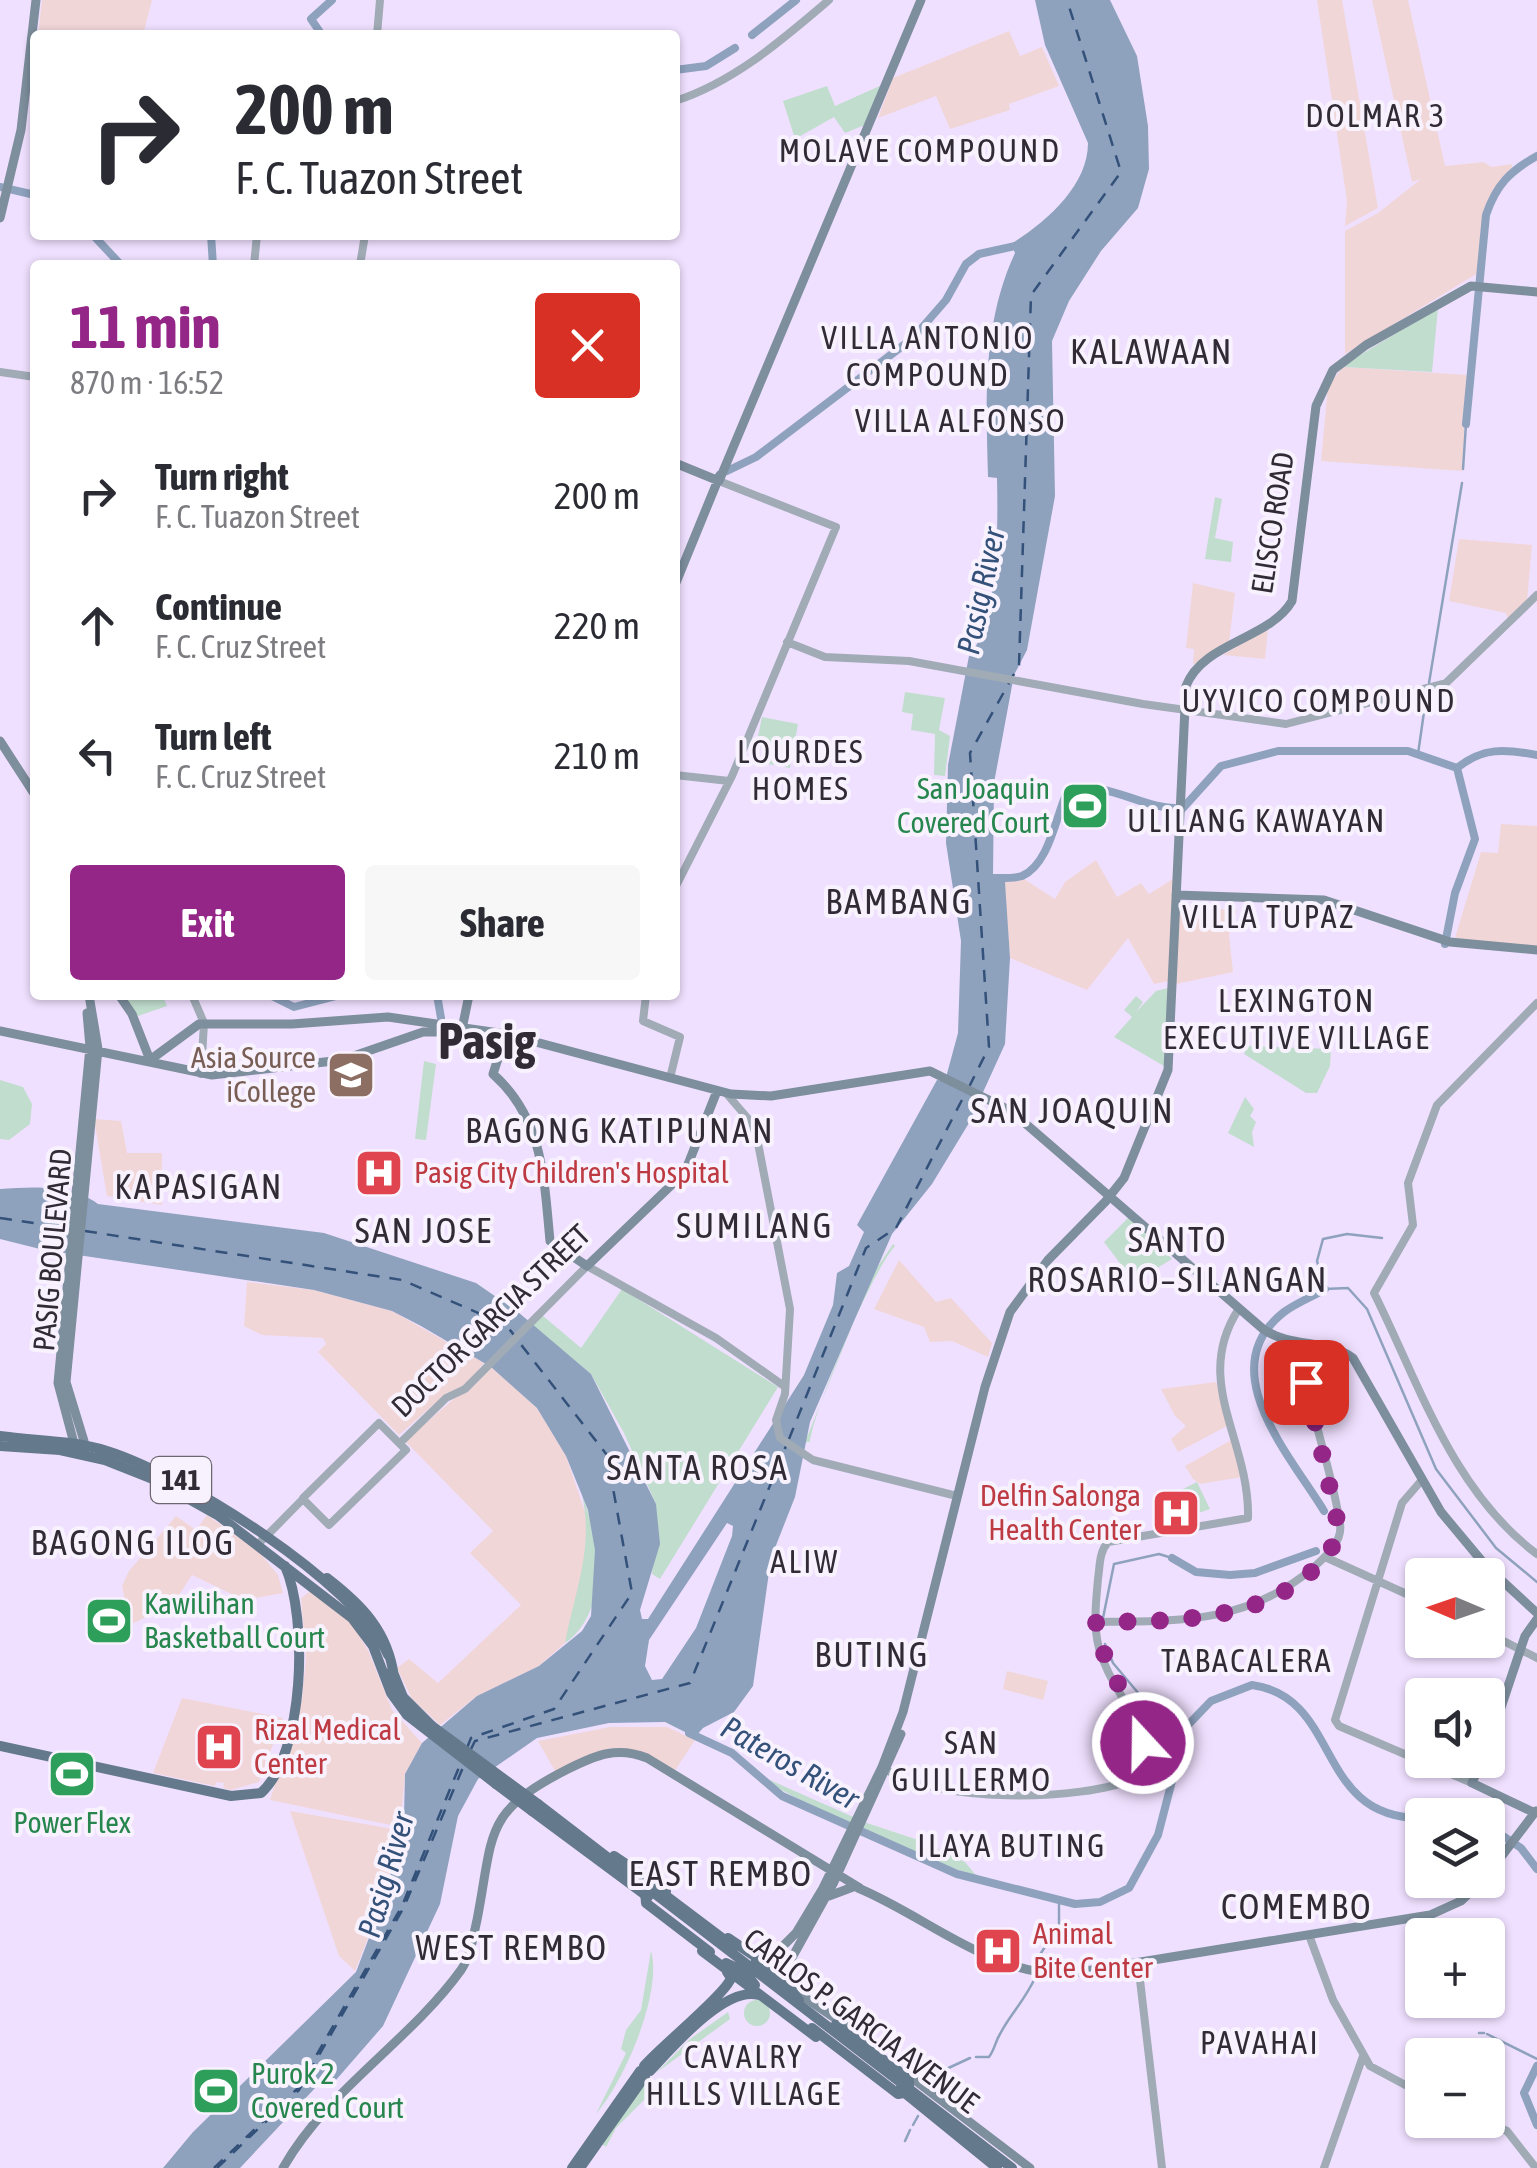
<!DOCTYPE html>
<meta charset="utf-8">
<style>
:root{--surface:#fff;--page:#f7f7f7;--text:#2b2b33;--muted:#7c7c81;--accent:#942688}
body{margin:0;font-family:"Asap Condensed",sans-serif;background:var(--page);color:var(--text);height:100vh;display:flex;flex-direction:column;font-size:38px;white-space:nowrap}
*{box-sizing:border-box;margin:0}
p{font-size:32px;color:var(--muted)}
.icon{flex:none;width:55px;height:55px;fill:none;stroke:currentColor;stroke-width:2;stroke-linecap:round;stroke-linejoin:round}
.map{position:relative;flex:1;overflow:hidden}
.side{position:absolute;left:30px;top:260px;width:650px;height:740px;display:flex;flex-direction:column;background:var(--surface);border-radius:10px;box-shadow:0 2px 8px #0004}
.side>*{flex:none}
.banner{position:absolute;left:30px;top:30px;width:650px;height:210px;border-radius:10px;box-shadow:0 2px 8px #0004;background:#fff;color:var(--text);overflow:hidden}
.needle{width:65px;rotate:272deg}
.controls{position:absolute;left:1405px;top:1558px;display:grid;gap:20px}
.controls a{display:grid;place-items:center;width:100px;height:100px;border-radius:10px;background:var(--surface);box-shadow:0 2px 8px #0004;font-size:50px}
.pin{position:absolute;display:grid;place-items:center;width:85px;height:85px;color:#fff;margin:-42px;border-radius:20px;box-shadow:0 5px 15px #0006}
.me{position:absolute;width:110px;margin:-55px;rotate:339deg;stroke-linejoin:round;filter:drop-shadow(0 0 8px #0008)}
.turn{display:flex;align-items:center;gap:35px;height:210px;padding:0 40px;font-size:45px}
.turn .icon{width:130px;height:130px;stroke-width:2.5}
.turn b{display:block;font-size:70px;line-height:85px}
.round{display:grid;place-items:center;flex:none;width:105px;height:105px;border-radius:10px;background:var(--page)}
.head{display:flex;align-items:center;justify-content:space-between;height:170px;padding:0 40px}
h1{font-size:60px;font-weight:700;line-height:75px;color:var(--accent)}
.primary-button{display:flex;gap:20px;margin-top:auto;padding:20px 40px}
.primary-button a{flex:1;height:115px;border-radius:10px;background:var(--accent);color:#fff;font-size:40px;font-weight:700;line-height:115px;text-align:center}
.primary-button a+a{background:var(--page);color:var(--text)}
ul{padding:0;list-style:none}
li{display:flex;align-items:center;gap:30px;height:130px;padding:0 40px}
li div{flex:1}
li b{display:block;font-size:38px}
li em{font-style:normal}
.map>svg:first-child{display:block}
.industrial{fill:#f1d6d8}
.medical{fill:#f1d6d9}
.green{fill:#c1ddce}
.water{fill:#8ea2be;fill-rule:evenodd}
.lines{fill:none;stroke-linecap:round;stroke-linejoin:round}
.stream{stroke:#8ea2be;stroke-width:2.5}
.river{stroke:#8ea2be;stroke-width:8}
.ferry{stroke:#34517a;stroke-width:2.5;stroke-dasharray:12 10;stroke-linecap:butt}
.tertiary{stroke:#a0abb6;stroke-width:8}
.secondary{stroke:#7d8e9d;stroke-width:9}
.primary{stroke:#64798b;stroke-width:10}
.primary-bridge{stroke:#64798b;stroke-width:10}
.route{stroke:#942688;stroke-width:18;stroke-dasharray:0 32.4}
.labels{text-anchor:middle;stroke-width:8;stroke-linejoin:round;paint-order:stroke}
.shield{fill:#f8f2fe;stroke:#6d6772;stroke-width:2.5}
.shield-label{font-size:28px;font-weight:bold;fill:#312b36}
.street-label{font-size:30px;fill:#312b36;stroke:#f8f2fe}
.leisure-label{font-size:30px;fill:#27864d;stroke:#f8f2fe;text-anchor:start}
.education-label{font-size:30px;fill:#785e54;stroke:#f8f2fe;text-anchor:end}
.health-label{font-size:30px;fill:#be3a42;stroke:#f8f2fe;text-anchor:start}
.neighbourhood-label{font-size:32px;letter-spacing:2.5px;fill:#312b36;stroke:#f8f2fe}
.water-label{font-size:32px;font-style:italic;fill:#34517a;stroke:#f8f2fe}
.quarter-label{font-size:35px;letter-spacing:2.5px;fill:#312b36;stroke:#f8f2fe}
.town-label{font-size:50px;font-weight:bold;fill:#312b36;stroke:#f8f2fe}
</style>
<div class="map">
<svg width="1537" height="2168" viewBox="0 0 1537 2168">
<rect width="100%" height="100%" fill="#f0e0ff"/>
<path class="industrial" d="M42,0H152L143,35H38Z
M1317,0H1342L1378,208L1345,226L1347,201Z
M1372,0H1408L1445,166L1484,162L1491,167L1512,164V169L1493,192L1485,214L1478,273L1345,354V231L1378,213L1421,179L1412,182Z
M1009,31L1020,56L1042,47L1059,86L1009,104L1010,110L950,129L936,96L878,118L893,78Z
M1343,367L1468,375L1462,471L1321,461L1328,386Z
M1459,539L1532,545L1527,601L1508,620L1506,613L1449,601Z
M1193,583L1235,593L1229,643L1193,665L1194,649L1186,648Z
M1268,629L1265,659L1224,655V654Z
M1501,824L1537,826V949L1455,938L1481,852L1498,853Z
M1096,860L1117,897L1141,883L1149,894L1173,879L1169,981L1154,984L1128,938L1087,990L1010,958L1004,879H1024L1055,899L1065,882Z
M1179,907L1237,910L1229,935L1233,972L1176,984Z
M94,1119L121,1121L127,1153H162V1205L107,1196Z
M899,1260L936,1302L951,1298L992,1343L988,1357L952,1341L930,1342L924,1327L874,1309Z
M247,1282L314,1290L392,1311L484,1363L464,1387L447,1393L399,1435L318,1352L326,1344L323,1338L262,1335L244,1326Z
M491,1367L537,1408L566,1456L588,1521L587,1554L565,1643L539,1666L477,1696L440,1725L412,1699L397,1668L409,1659L438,1683L521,1605L470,1553L493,1531L405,1441Z
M1216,1382L1229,1425L1178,1452L1171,1439L1186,1426L1175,1416L1161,1389Z
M1233,1439L1242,1477L1200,1484L1193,1479L1185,1466Z
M207,1515L259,1552L278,1575L283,1593L244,1600L192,1575L174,1603L130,1625L122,1586L129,1571L176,1516L196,1530Z
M312,1590L348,1618L368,1650L392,1710L422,1743L405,1774L400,1827L270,1800L302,1700L306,1658L301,1598Z
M1007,1671L1048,1681L1043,1700L1003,1689Z
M610,1727H667L695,1740L674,1772L648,1754L611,1748L555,1771L538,1741Z
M290,1811L399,1830L386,1893L355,1971L339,1956Z"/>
<path class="medical" d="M362,1158L403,1164L398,1192L356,1181Z
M182,1698L283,1718L259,1782L231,1790L223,1788L224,1783L216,1782L215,1786L153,1773Z"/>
<path class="green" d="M882,85L865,125L845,133L834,117L795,139L783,101L827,86L835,106Z
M1438,308L1432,372L1344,367L1347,363Z
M1215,497L1222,499L1215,538L1233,542L1231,562L1205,559Z
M905,692L945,698L939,730L950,736L945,776L934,775L935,734L911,730L913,714L902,712Z
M762,717L798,724L790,768L763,763L765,748L756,746Z
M1168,988L1164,1066L1114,1037L1132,1017L1124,1010L1136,996L1143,1002L1136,1012L1156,991Z
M123,995H162L167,1006L138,1016Z
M1247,1046L1331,1049L1330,1066L1317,1093H1306L1244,1054Z
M424,1061L436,1064L426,1140L415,1139Z
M0,1080L23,1087L32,1104L30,1124L9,1140L0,1139Z
M1245,1097L1254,1109L1250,1116L1256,1122L1252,1132L1254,1147L1228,1133Z
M1130,1216L1172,1259L1134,1282L1104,1242Z
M893,1244L895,1246C872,1271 814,1409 810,1442H805L874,1272Z
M622,1289L778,1387L660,1579L652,1574L656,1504L624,1433L591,1374L532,1325L542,1315L581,1348Z
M1197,1482L1210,1509L1187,1517L1177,1492Z
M582,1495C600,1539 610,1612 565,1643C575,1591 594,1547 582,1495Z
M763,1777L867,1823L921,1841L965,1862L975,1874L987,1880C954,1871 779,1796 763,1777Z
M651,1951C663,1992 624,2082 596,2114L626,2053L621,2049L626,2030L641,2010Z
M744 2013a13 13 0 1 1 26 0a13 13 0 1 1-26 0Z
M728,2012L730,2019L656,2073L690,2039Z
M647,2080V2097L616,2128L606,2147L602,2144Z"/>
<path class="water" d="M1035,0H1110L1137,56L1148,126L1149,169L1138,208L1101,251L1069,301L1052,341L1055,496L1027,650L1014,675L994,783L993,876L1005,882L1010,958L1005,1044L969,1123L932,1184L892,1234L810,1422L795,1497L771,1558L753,1686L734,1712L703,1728L695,1737L665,1722L609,1723L537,1738L478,1779L458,1816L440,1904L383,2026L336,2080L316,2087L240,2168H163L193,2132L356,1972L386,1893L404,1816L405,1774L422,1743L477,1696L539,1666L582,1631L591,1616L595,1550L588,1510L566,1456L537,1408L491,1367L421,1326L392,1311L314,1290L44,1250L0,1239V1189C31,1187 72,1184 98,1204L324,1233L476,1283L518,1312L591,1374L656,1504L660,1544L640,1610L642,1619H648L804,1375L833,1305L837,1273L849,1266L864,1232L857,1225L937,1080L945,1081L958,1033L961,941L946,843L948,765L969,656C999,622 998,523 997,478L988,477C986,400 982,324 1015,253L1011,244C1046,222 1088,186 1088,143L1045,45ZM727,1523L733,1526L732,1536L696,1628L662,1679L652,1680L645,1666L649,1640Z"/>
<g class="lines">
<path class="stream" d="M1463,469L1466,424
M1429,683L1462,483
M1418,754L1427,691
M1382,1238L1347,1234L1323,1239L1317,1261L1325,1289L1348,1288L1367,1309L1436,1469L1496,1548L1537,1582
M1103,1618L1114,1564L1159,1554L1172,1558
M1105,1644L1113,1663L1181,1744
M1044,1970L1048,1964L1041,1953L1059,1925V1899
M1479,2033H1484
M1487,2034L1537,2059
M976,2057H989C995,2049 995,2042 1000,2034C1011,2013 1024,2002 1036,1976
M942,2071L970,2058
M913,2125L918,2116
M905,2141L910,2130"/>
<path class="river" d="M322,35L311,19L332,0
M752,35L796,0
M675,70L706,66L735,48
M0,187L35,195
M93,235L121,265
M211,235L213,265
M1466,424L1486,215C1496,185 1510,171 1537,156
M727,471L756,457L913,338L946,300L966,264L979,254L1020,245
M1457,768C1483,747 1505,749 1537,755
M989,878C998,878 1013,879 1022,876C1050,864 1056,814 1068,790C1112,780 1142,811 1183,808L1221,766L1278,751H1408L1457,768
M1445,944L1455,893L1475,839L1457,768
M270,995L294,1007L340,995
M437,995L441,1018
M1324,1511C1290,1455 1211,1369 1284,1312C1296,1303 1312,1297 1325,1289
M1172,1558L1196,1572L1230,1575L1255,1573L1316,1551
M689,1733L732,1753L782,1796L957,1874L1075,1904L1100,1902L1129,1888L1158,1835L1186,1727L1211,1701L1252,1685C1342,1697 1314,1819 1422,1818
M1488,1826L1521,1848L1537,1869
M1537,2066L1524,2093L1537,2125"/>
<path class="ferry" d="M969,1087L989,1047L970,753L1019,665L1031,295L1121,172L1067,0
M0,1218L67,1228
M85,1231L402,1280L506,1325L514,1335
M789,1439L866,1248L896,1228L965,1094
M467,1748L471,1738L554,1709L632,1593L607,1455L519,1342
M471,1749L475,1741L690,1683L786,1446
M214,2168L297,2089L402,1906L462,1760
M217,2168L299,2090L404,1907L464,1765"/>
<path class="tertiary" d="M377,35L380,0
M675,101C734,82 782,40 829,0
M254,265L257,235
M360,265L365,235
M0,372L35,377
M787,642L825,657L909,661L1143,704L1286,724L1446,683L1537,595
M675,775L729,781
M675,888L732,776L836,527L719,481
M192,995L204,1023L201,1074
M646,995L643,1021L680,1037L670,1078
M1537,1003L1437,1105L1408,1183L1413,1225L1374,1293C1419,1383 1452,1491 1537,1554
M726,1093L750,1121L757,1138L790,1309L785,1394L776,1420L780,1438L813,1460L957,1496
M400,1443L446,1398L465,1389L587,1266L716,1338L784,1386
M1421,1481L1402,1503L1335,1720L1339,1726L1472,1783
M259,1543C274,1529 288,1514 303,1499V1498L379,1423L406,1450L329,1525L303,1499
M1325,1557L1422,1601
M1096,1622C1178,1621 1247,1624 1313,1568C1325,1557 1343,1542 1340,1524C1331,1463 1306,1406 1301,1344
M1488,1633L1537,1658
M882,1767C934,1804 1080,1802 1137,1778C1155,1722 1112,1697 1099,1648C1093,1626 1096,1601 1098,1579C1100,1566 1099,1552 1108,1542L1248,1518C1250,1440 1192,1382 1238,1310
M1309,1935L1333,2000L1370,2066L1422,2094
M1138,1963L1162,2168
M1482,2120L1507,2131L1536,2168
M1324,2168L1363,2056"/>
<path class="secondary" d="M0,218L21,130L36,0
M675,463L719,481
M719,481L921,0
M675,585L720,475
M0,741L35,795
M1176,895L1324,900L1450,942L1537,950
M119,995L132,1014L150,1060
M462,1029L469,995
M0,1031L212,1075L342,1060L423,1032H457
M506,1034L493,1074C543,1118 544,1178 550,1241L587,1266L685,1172L717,1091
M150,1060L199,1024H292L388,1017L506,1034L731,1094L771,1096L930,1071L1011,1111L1263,1329C1292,1349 1326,1338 1353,1358L1441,1512L1486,1566L1537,1613
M1105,1202L1124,1178L1168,1070L1186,686C1203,642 1269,640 1292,601L1316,406L1333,370L1366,345L1471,286L1537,292
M75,1447L58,1383L90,1047L87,1013
M82,1452L84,1441L66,1382L98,1049L89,995
M1488,1746L1525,1636L1537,1619
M1482,1760L1472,1783L1535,1813
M1488,1874L1536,1811
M858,1888C926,1916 989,1975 1067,1974L1430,1915L1461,1901L1483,1880
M829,1896L853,1887
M775,1954L796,1933L823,1888L882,1767L903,1712L985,1387L1010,1312L1048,1260L1106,1201
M845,2025L788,1986L784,1972L834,1882L901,1734
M908,2075L1030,2168
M283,2168C327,2090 409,2042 461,1970C471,1955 473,1937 477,1920C494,1832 483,1812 568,1769C596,1755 617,1746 647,1758L860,1888"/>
<path class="primary" d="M0,1446L60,1450L105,1460L153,1479L219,1516L352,1618L373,1646L391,1693L407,1715L496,1784
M327,1578C362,1605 388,1631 394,1677
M392,1670L403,1697L432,1726
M0,1746L231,1796L261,1793C305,1753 308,1618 285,1566
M538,1804L1012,2168
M532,1811L648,1897
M614,1856L666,1891
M728,1938L756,1957L775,1954
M702,1951L816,2037
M726,1963L745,1972L755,1985
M755,1963L788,1986L799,2000
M644,2066C661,2046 726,1994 731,1978L727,1972
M650,2071C672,2048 725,1985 759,1995
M900,2089L997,2168
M572,2168L640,2071
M580,2168L645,2076"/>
<path class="primary-bridge" d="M0,1436C36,1441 72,1440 107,1451C184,1475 355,1582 388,1655
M432,1726L538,1804
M496,1784L532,1811
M710,1952L646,1903L645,1891L657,1889L734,1947
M812,2028L898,2094L909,2092V2079L836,2024"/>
</g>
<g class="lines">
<path class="route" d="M1143,1743C1133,1699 1101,1667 1096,1622C1182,1621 1295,1623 1340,1533L1306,1382"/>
</g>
<defs>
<g id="stadium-square" transform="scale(2.5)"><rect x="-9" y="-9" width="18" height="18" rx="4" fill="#2e9e5b" stroke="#f8f2fe"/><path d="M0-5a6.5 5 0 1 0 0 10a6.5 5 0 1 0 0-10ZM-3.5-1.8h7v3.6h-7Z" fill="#fff"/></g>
<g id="university-square" transform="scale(2.5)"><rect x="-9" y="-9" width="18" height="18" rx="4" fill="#8d6e63" stroke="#f8f2fe"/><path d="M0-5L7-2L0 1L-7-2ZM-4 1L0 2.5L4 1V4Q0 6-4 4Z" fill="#fff"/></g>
<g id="hospital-square" transform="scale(2.5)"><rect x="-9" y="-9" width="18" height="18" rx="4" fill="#e0444e" stroke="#f8f2fe"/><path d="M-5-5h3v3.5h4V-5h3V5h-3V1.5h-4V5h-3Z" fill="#fff"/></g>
</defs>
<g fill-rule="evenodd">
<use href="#stadium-square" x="1085" y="806"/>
<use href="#university-square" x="351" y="1075"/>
<use href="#hospital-square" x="379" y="1173"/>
<use href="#hospital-square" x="1176" y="1513"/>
<use href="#stadium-square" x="109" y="1621"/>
<use href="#hospital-square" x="219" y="1747"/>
<use href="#stadium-square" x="72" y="1774"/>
<use href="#hospital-square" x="998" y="1951"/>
<use href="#stadium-square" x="216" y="2091"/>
</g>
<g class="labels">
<rect class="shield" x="151" y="1457" width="60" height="46" rx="8"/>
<g class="shield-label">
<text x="181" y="1490">141</text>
</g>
<g class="street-label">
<text transform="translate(1273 523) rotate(-81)" y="10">ELISCO ROAD</text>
<text transform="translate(53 1250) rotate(-85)" y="10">PASIG BOULEVARD</text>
<text transform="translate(491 1321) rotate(-44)" y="10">DOCTOR GARCIA STREET</text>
<text transform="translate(861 2021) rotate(37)" y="10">CARLOS P. GARCIA AVENUE</text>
</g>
<g class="leisure-label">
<text x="1050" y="799" text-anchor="end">San Joaquin<tspan x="1050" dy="34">Covered Court</tspan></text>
<text x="144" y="1614">Kawilihan<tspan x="144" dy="34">Basketball Court</tspan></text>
<text x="72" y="1833" text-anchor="middle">Power Flex</text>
<text x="251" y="2084">Purok 2<tspan x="251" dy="34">Covered Court</tspan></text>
</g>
<g class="education-label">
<text x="316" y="1068">Asia Source<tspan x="316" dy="34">iCollege</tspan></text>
</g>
<g class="health-label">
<text x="414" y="1183">Pasig City Children's Hospital</text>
<text x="1141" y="1506" text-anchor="end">Delfin Salonga<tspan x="1141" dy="34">Health Center</tspan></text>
<text x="254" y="1740">Rizal Medical<tspan x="254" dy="34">Center</tspan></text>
<text x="1033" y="1944">Animal<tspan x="1033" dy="34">Bite Center</tspan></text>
</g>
<g class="neighbourhood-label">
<text x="1376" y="127">DOLMAR 3</text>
<text x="920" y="162">MOLAVE COMPOUND</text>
<text x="928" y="349">VILLA ANTONIO<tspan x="928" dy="37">COMPOUND</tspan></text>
<text x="961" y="432">VILLA ALFONSO</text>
<text x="1319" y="712">UYVICO COMPOUND</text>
<text x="801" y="763">LOURDES<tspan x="801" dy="37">HOMES</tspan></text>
<text x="1257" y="832">ULILANG KAWAYAN</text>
<text x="1269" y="928">VILLA TUPAZ</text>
<text x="1297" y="1012">LEXINGTON<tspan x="1297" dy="37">EXECUTIVE VILLAGE</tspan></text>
<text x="805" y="1573">ALIW</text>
<text x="1247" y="1672">TABACALERA</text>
<text x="972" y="1754">SAN<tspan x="972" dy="37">GUILLERMO</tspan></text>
<text x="1012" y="1857">ILAYA BUTING</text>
<text x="1260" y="2054">PAVAHAI</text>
<text x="744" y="2068">CAVALRY<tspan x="744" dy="37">HILLS VILLAGE</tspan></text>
</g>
<g class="water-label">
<text transform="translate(981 591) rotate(-78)" y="11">Pasig River</text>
<text transform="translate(790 1763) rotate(30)" y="11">Pateros River</text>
<text transform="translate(386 1875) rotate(-74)" y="11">Pasig River</text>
</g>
<g class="quarter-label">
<text x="1152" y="364">KALAWAAN</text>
<text x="899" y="914">BAMBANG</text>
<text x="1073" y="1123">SAN JOAQUIN</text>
<text x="620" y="1143">BAGONG KATIPUNAN</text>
<text x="199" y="1199">KAPASIGAN</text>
<text x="755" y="1238">SUMILANG</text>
<text x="424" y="1243">SAN JOSE</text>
<text x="1178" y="1252">SANTO<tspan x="1178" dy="40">ROSARIO–SILANGAN</tspan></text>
<text x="698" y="1480">SANTA ROSA</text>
<text x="133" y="1555">BAGONG ILOG</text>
<text x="872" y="1667">BUTING</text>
<text x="721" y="1886">EAST REMBO</text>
<text x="1297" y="1919">COMEMBO</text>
<text x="512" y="1960">WEST REMBO</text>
</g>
<g class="town-label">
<text x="487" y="1059">Pasig</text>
</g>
</g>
</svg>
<div class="controls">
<a><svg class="needle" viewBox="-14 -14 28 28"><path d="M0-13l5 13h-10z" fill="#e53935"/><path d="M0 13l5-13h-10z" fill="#7c7c81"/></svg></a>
<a><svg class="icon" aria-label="sound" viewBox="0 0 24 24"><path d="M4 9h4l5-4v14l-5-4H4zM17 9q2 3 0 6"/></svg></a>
<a><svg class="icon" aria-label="layers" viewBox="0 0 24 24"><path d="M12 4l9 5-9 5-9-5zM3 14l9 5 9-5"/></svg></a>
<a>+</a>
<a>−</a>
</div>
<div class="pin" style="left:1306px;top:1382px;background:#d93025"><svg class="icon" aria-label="arrive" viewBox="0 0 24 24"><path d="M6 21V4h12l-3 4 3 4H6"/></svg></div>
<svg class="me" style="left:1143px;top:1743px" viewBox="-20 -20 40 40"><circle r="17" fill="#942688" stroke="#fff" stroke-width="3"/><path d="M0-11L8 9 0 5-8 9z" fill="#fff"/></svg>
<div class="banner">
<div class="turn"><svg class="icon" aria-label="right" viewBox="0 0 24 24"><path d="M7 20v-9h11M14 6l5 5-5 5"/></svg><div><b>200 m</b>F. C. Tuazon Street</div></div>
</div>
<section class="side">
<div class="head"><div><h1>11 min</h1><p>870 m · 16:52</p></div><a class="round" style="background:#d93025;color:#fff"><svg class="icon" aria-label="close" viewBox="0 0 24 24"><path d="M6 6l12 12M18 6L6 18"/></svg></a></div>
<ul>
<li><svg class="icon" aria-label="right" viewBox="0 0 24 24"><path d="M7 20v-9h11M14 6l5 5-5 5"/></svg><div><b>Turn right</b><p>F. C. Tuazon Street</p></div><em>200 m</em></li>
<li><svg class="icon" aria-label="ahead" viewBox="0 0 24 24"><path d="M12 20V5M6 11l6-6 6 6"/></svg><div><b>Continue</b><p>F. C. Cruz Street</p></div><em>220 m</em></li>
<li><svg class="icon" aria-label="left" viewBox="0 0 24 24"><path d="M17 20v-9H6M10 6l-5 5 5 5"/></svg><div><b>Turn left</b><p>F. C. Cruz Street</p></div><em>210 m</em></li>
</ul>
<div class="primary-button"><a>Exit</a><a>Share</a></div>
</section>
</div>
